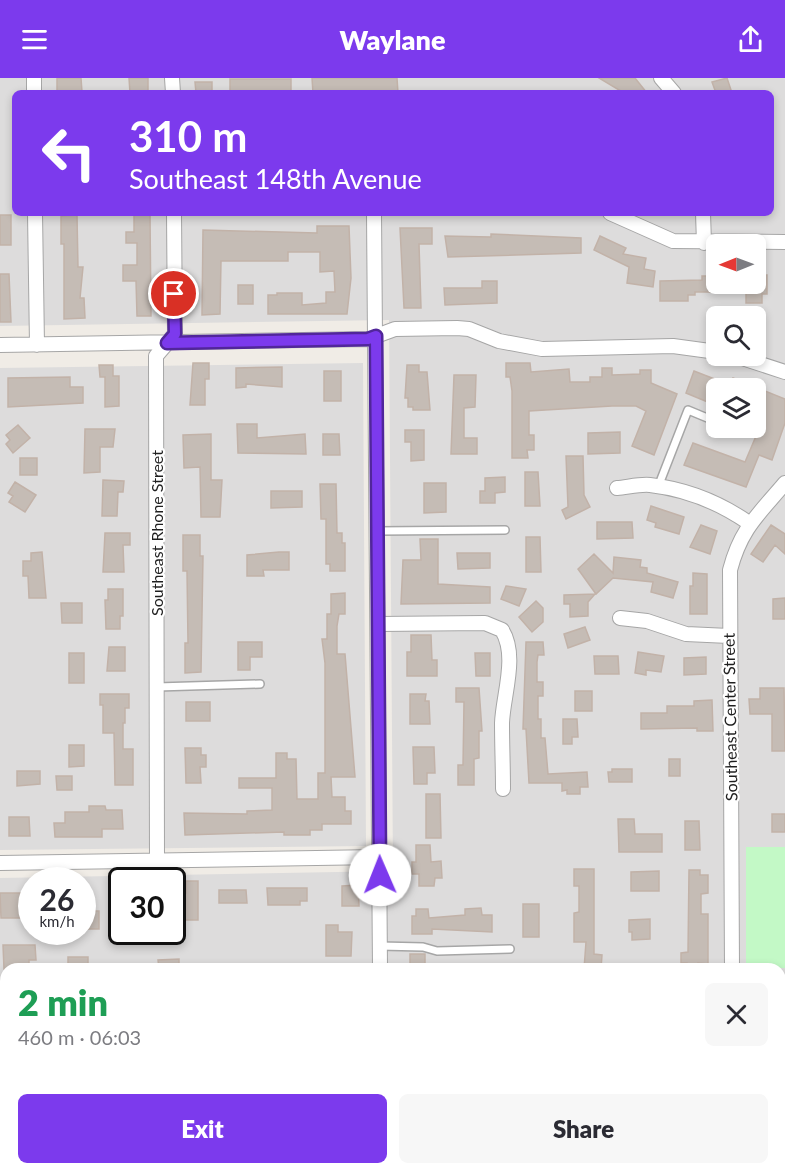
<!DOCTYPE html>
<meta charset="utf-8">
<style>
:root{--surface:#fff;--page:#f7f7f7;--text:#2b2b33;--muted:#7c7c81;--accent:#7c3aed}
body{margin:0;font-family:Lato,sans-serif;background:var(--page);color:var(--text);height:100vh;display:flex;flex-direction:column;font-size:22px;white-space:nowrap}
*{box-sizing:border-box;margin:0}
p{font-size:20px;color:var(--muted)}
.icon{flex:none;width:33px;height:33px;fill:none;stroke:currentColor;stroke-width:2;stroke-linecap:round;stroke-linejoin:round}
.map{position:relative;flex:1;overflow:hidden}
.side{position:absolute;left:0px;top:885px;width:786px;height:212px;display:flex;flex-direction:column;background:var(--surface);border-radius:18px 18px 0 0;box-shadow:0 3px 9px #0003}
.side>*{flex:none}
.hud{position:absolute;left:12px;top:12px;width:762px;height:126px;border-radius:9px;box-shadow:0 3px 9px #0003;background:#7c3aed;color:#fff;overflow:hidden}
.needle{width:39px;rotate:269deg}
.buttons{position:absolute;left:706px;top:156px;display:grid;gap:12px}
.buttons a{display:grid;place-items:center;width:60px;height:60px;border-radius:9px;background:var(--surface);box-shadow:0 3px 9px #0003;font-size:30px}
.speed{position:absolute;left:18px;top:789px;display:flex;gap:12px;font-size:30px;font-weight:700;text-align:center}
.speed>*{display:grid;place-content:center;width:78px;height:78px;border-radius:50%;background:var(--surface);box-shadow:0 3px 9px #0003;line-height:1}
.speed small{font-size:15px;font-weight:400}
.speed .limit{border:3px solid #111;border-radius:9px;background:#fff;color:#111}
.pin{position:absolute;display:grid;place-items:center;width:51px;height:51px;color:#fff;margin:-26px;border:3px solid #fff;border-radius:50%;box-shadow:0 2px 6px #0007}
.me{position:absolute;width:66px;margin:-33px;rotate:359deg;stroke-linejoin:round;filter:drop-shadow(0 0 4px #0008)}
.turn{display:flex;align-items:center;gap:21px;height:126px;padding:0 18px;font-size:27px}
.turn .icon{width:78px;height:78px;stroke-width:2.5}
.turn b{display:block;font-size:42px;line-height:51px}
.round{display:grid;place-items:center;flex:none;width:63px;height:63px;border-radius:9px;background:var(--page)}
.summary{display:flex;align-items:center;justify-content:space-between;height:102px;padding:0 18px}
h1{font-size:36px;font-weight:800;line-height:45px;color:#1e9e55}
.action{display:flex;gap:12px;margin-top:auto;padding:12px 18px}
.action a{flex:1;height:69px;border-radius:9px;background:var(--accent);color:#fff;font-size:24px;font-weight:800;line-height:69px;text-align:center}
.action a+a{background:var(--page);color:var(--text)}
header{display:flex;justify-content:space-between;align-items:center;height:78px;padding:0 18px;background:var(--accent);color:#fff;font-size:27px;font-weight:800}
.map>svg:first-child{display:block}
.residential{fill:#dddcdc;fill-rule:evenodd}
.park{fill:#c3f9c6}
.building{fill:#c5bcb5;stroke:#c2b2a8;stroke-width:1.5}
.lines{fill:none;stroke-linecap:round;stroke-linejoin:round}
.lane-casing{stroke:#a6a6a6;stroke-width:10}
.street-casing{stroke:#a6a6a6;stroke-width:16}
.lane{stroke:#fff;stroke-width:7}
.street{stroke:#fff;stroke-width:14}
.route-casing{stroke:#51269a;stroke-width:15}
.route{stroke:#7c3aed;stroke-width:10}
.labels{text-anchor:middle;stroke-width:4.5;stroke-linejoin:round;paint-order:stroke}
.street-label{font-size:16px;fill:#1f1f1f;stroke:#fff}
</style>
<header><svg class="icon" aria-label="menu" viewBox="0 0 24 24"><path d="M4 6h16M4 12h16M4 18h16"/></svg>Waylane<svg class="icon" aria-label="share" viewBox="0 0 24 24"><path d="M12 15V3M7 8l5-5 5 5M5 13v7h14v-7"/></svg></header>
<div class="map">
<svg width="785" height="1096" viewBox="0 0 785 1096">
<rect width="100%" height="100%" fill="#f0ece6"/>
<path class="residential" d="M0,0H785V769H746L747,890H785V1096H0V800L393,793L389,242L0,248ZM15,15H771V135H15ZM717,166H756V206H717ZM717,238H756V278H717ZM717,310H756V350H717ZM32,802H82V854H32ZM122,802H172V854H122ZM6,891H780V1090H6Z
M363,285L366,768L0,772V290Z"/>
<path class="park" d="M746,769H785V890H746Z"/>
<path class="building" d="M57,0H81L82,14H57Z
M129,0H148V15H130Z
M312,0H397L398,15H313Z
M599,0H635L647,15H624Z
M727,0L732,15H716L712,4Z
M230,1H291V15H230Z
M195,4H212V15H196Z
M0,137H11V167H0Z
M77,137L78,189H83L80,220H84L85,240L64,241V166H61V138Z
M134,137H150L151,238H137L136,203H123V187H137V165H126V154H134Z
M317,148H349L351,200L347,236H268V217H277V215H302V227L326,225V214H335L334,193L320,194V174H288V183H221L220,236L202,237L203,152L317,155Z
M400,150H432V166H419L421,230H404Z
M491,156L581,160V175L448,179L445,158L491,159Z
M600,158L626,170L623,176L646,180L644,191L655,193L653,209L627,205L629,189L594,172Z
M0,196H9L11,244H0Z
M756,197H767V216H762V225H746V206H756Z
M702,198H715V214H695V217H688V223H660V203L702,202Z
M482,203H497V225L445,227L444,210H482Z
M238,207H253V226H238Z
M193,285H209V301H205V327H190Z
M506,285H530L531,294L569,291L570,304H590V299H602V290H612V297L640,296V292H651V305L677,316L654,377L632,368L646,333L636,328H612L529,333V357H534V372H527L528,380H512V313L510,299H506Z
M99,287H113V298H119V328L105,329V299H100Z
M407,287H419V294H427L430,332H413V329H408V320H405Z
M282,289V309L246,306V309L236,310V290Z
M324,293H341V323H324Z
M694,293L730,307L733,300L785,321V345L772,382L759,377L746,409L684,387L693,365L745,384L756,358V310H716L710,325L686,315Z
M454,297H476L475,329L464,330V360H477V376H451Z
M70,299V309H83V325L8,329V300Z
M237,346H257V360L305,356L306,376L238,375Z
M18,347L30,360L13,375L6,366L10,362L6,357Z
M85,351H115L113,369H100V394L84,395Z
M405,352H424V382L411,383V364H405Z
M620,354V375L588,376V355Z
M211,356V402H222L220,439H201L200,389L184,390L183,357Z
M323,356H339L340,377H323Z
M566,378H583L584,417L590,429L566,441L562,432L568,429Z
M20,380H37V397H20Z
M525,394H538L540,428H525Z
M505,399V414L495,415V425H480V413H485V400Z
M103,402L124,403L123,414H118L117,438H102Z
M15,404L36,417L25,434L9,424L13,418L8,415Z
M424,405H446V434L424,435Z
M320,406H336L337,455H342V465H345V493H330V486H326V441H321Z
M271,413H302V429L271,430Z
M651,428L684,439L679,456L655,449L656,445L647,442Z
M597,444H632L633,460L597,461Z
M701,447L717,453L710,476L690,469Z
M771,447L785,456V476L775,467L763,484L751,476Z
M105,455H130V467H123L124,494H103Z
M183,457H200V478H203L201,594L185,595V565H188L187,493H183Z
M526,459H540L541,494H526Z
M420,461H438V506L490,509V525L401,526L403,482H421Z
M42,474L46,520H29L28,498H23V483H31V475Z
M279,474H289V492H263L264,498H247V477Z
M457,475H490V490L458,491Z
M594,476L613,495L614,479L641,482L640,489L647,490V495L678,504L673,520L651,514L653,504L613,500L596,516L578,491Z
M693,495L707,496V536H690V508H693Z
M506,508L526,511L519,528L501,521Z
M108,511H123V538H120V551H106L105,522H108Z
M345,515V536H339L337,548V576H345L355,699H331L332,719H345V733H351V746H322V752H310V757H284V754L185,757L184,735L247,736V733L272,732V710H239V700H276V675H287V681H296L297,721H318V695H325V585L322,561H327V536H331V516Z
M595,516L588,524V538L570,539V526H564V517Z
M785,520V541H773V521Z
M536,523L543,530V544L532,554L519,539Z
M61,525H82V545H62Z
M585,549L590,562L568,570L564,556Z
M411,557H431L432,582H437V598H407V574H411Z
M238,564H262V579H250V592H238Z
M526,564H543L544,577H538L537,584V604H543V618H538V641H541V660H545L548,696L587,694L588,709H580V716H567V712L562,713V705H529L526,651H523Z
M109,569H125V593H107Z
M638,574L664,578L661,594L646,592V597L635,595Z
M69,575H84V605H69Z
M475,575H490V598H476Z
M594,578H618L619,596H595Z
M706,579V596L684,597V580Z
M456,610H479L482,653H479V680L474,681V707H458V687H463L464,624H456Z
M760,610H784L785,673H772V636H750L749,621H760Z
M575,613H592V633H575Z
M100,616H129V630H125V645H123V671H133V707H115L114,655H103V627H100Z
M410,616H426L425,623H429L430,646H410Z
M712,622L713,653H697V650L641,651V635H667V628H694V623Z
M186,624H210V643H186Z
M563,641H577L578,659H572V666H563Z
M69,667H84V688L69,689Z
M413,669H434L435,695H427V706H414Z
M185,670H201V677H206V689H200L201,705H186Z
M669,681H680V698H669Z
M612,691H632V704H609L608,694H612Z
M17,693H40V706L17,708Z
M56,698H72V712H57Z
M426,716H440L441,760H426Z
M89,728H105L106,732H122L123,751H102V759H55L54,745H65V734H89Z
M772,736H785V754H772Z
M9,739H29L30,758H9Z
M618,741H634L635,756H662V774H619Z
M685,743H699L700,772H685Z
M416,767H430L431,784L441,783L442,800H435L434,808H419V796H412V784H416Z
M574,791H594V876L602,877L601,891H584L586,864H574V835L579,834V808H574Z
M689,792H700V797H708V815L701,816V836H708V886L698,885L699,891H687V885H681V875L688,874Z
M659,793V813H631V794Z
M186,803H198V842H176V833H172V815H186Z
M358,807L359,828H342V808Z
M267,810H307V823H300V827H268Z
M219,812H246L247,825H219Z
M0,815H32V828L22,831V840H1Z
M111,817H122V835H112Z
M523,826H539V859H523Z
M481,830L482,837H492V854L432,851V856H412V838H416V831H428L429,840L465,837V831Z
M84,833H99V851H84Z
M650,841V861L632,862V854H629V842Z
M326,847H338V854H352L351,878H326Z
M3,867H35L36,882H29V891H4Z
M410,876H425V889H410Z
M68,879H88V891H68Z
M179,881V891H159L158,882Z"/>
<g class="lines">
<g class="lane-casing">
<path id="lane" d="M732,350L745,354
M658,409L688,332L717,344
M377,453L505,452
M157,609L260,606
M380,868L423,869L437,873L510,871
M780,965H785"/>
</g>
<g class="street-casing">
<path id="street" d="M34,0V15
M172,0L173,15
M661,0L674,15
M35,135L37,267
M374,135L380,891
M610,135L673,163L785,164
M703,135L704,165
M0,267L368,261L395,251L457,250L469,251L499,263L542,271L673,268L717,274
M736,278L785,294
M617,410C628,409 640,406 650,407C685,411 720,425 749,445
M620,540L647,543L686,556L729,558
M378,546L485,545L502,552C518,578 503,617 502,645C502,667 503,689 503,711
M157,783L156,278L175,256L174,135
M0,785L379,779
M732,891L730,492C741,450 759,436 785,405
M0,1053H6
M381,1090V1096
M733,1090V1096
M203,1096V1090"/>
</g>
<use href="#lane" class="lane"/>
<use href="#street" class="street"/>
</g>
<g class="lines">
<g class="route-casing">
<path id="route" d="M174,216L175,256L167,265L368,261L376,258L380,797"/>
</g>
<use href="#route" class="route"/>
</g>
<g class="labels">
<g class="street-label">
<text transform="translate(157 455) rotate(-90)" y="6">Southeast Rhone Street</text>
<text transform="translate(730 639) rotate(-91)" y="6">Southeast Center Street</text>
</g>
</g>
</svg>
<div class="buttons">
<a><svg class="needle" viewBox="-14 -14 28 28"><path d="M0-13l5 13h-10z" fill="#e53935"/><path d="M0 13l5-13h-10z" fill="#7c7c81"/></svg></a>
<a><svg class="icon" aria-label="search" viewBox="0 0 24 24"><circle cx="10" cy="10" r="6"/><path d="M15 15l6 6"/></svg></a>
<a><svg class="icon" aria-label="layers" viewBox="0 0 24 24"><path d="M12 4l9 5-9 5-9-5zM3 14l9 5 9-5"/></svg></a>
</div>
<div class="speed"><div>26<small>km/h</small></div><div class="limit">30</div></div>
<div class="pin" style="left:174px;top:216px;background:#d93025"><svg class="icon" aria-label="arrive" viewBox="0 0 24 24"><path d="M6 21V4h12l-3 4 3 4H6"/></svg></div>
<svg class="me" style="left:380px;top:797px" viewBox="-20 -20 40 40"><circle r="19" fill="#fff"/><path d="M0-13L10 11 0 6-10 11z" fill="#7c3aed"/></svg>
<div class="hud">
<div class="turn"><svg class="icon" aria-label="left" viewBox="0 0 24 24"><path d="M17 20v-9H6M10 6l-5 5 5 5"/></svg><div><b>310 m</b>Southeast 148th Avenue</div></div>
</div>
<section class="side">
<div class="summary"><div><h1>2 min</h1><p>460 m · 06:03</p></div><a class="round"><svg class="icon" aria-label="close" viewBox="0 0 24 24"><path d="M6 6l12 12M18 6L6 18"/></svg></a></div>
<div class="action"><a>Exit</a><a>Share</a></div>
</section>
</div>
